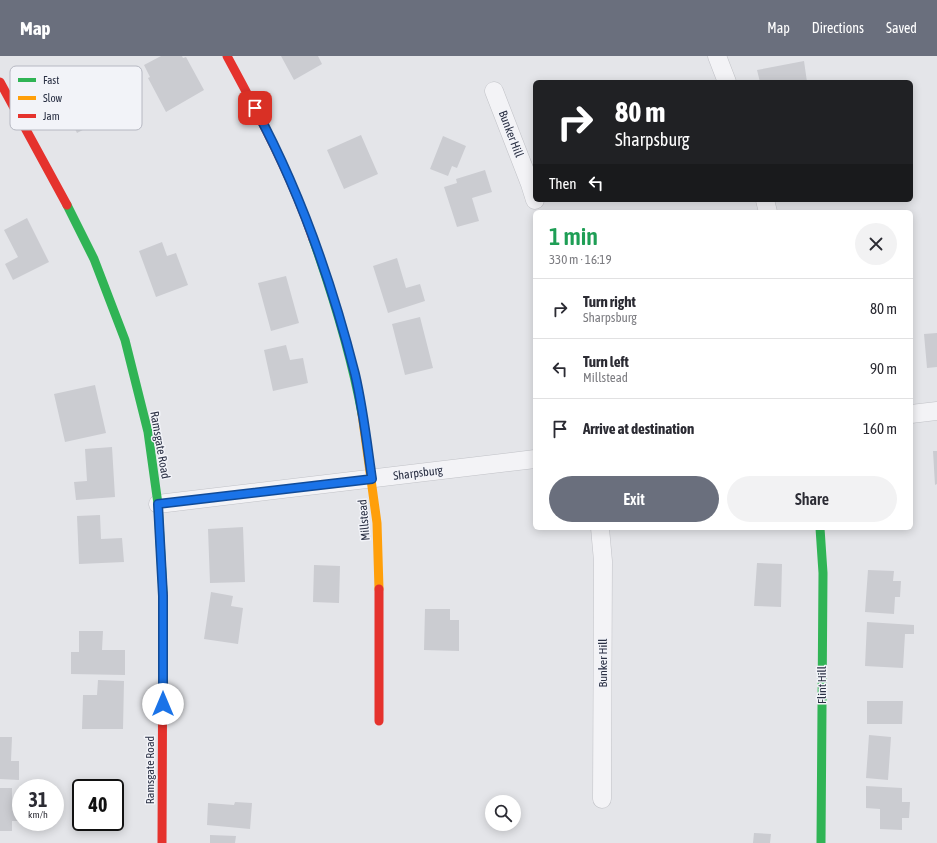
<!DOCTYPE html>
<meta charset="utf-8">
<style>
:root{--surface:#fff;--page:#f2f2f3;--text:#2b2b33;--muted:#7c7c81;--line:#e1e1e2;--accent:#6a6f7d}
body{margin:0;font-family:"Asap Condensed",sans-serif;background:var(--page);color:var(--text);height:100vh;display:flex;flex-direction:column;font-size:15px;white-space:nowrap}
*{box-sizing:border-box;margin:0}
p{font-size:13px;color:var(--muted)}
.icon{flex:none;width:22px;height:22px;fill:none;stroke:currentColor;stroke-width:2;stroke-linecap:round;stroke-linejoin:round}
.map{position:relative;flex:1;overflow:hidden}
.drawer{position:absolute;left:533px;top:154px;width:380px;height:320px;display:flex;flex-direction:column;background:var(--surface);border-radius:6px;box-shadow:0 2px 10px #0003}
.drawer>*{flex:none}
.top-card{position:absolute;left:533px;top:24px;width:380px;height:122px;border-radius:6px;box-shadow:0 2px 10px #0003;background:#202124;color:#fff;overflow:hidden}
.fabs{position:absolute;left:485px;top:739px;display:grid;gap:8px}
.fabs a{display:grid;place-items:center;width:36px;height:36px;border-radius:50%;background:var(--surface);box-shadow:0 2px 10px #0003;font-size:20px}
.speed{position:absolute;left:12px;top:723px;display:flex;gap:8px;font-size:20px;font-weight:700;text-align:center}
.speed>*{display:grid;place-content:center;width:52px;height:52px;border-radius:50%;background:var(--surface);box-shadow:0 2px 10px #0003;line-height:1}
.speed small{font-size:10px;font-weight:400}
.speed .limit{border:2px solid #111;border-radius:6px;background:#fff;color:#111}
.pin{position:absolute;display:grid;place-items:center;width:34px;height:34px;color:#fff;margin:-17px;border-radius:8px;box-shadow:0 2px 6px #0006}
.me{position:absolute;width:44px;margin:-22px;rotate:0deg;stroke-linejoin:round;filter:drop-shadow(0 0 3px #0008)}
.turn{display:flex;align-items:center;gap:14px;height:84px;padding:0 16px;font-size:18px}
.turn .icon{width:52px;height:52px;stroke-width:2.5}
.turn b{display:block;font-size:28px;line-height:34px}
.then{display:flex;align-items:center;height:38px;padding:0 16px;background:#0003;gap:8px;font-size:15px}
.round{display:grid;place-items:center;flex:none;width:42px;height:42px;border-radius:21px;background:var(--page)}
.head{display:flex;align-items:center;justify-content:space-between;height:68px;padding:0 16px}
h1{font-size:24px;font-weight:600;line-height:30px;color:#1e9e55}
.primary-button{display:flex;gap:8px;margin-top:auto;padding:8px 16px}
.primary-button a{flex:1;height:46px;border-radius:24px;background:var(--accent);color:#fff;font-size:16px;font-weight:600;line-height:46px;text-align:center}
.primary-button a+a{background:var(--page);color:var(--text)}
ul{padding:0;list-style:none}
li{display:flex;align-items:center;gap:12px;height:60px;padding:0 16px;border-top:1px solid var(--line)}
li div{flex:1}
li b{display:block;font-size:15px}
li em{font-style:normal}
header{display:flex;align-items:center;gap:24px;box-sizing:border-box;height:56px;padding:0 20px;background:var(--accent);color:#fff}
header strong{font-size:19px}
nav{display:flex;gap:22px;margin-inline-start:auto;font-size:14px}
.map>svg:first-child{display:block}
.building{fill:#cbccd1}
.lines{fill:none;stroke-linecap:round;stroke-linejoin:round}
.street-casing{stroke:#c1c2c7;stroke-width:19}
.street{stroke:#f3f3f6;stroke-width:18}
.fast{stroke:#30b455;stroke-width:9}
.slow{stroke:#ff9f0a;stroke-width:9}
.jam{stroke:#e5322d;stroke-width:9}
.route-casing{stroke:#114b97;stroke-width:10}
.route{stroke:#1a73e8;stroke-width:7}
.labels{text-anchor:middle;stroke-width:3;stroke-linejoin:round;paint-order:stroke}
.street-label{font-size:12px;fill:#292f43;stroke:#f2f3f8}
.key{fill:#f2f3f8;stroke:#b6b8c2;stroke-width:1}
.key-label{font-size:11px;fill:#292f43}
</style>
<header>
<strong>Map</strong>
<nav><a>Map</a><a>Directions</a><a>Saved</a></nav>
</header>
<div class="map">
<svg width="937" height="787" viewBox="0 0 937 787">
<rect width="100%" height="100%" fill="#e4e5e9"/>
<path class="building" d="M161,0H182L183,2L186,1L204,34L166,56L148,22L150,21L144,9Z
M281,0H318L322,8L294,24Z
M804,5L807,26H760L757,14Z
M81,22L102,64L77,77L56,35Z
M361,79L378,118L344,133L327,94Z
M443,80L466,90L457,112L452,110L448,120L430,113Z
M485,114L492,136L472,142L479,165L457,171L444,131L457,127L456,123Z
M27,162L49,206L13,224L5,208L18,201L4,174Z
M162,186L167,200L176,197L188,229L156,241L139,195Z
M397,202L406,232L420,228L425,245L388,257L373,210Z
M286,220L299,267L271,275L258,227Z
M420,261L433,312L405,319L392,268Z
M937,277V311L927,312L924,278Z
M286,289L290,304L303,302L308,327L273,335L264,294Z
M95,329L106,377L65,386L54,338Z
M112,391L115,441L76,444L74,426L87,425L85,393Z
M933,395H937V428L935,429Z
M100,459L101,483L122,482L124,506L79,508L77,460Z
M243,471L245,526L210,527L208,473Z
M757,507L782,508L781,551L754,550Z
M314,509L340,510L339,547L313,546Z
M868,514L894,515L893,525H901L900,541H895L894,558L865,556Z
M211,536L233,540L231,550L243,552L238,588L204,583Z
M425,553H450V564H459V595L424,594Z
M867,566L914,569V578H905L903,612L865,610Z
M79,575H103L102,594H125V619L71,618V596H79Z
M98,624L124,625L123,673H82L83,639H97Z
M867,645H903L902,668H867Z
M869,679L891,681L888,724L866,722Z
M0,681H12L11,705H19V724L0,723Z
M866,730L902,732V746H910L909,762H902V774L880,773V753L866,752Z
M0,732H12V751H21V765H12V775H0Z
M235,746L252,747L250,773L207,769L208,747L234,749Z
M754,777L771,778L770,787H753Z
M210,779L236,780L235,787H210Z"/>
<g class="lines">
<g class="street-casing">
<path id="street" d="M717,0L727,26
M494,35L530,128L535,144
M765,144L768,156
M911,358L937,355
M158,448L535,403
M600,472L603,505L602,743"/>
</g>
<use href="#street" class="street"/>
<path class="fast" d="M67,149L94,203L125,284L148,376L158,448L163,537
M313,183C333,240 351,298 362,358
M820,472L823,517L821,787"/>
<path class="slow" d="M362,358L377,467L379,533"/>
<path class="jam" d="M227,0C259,59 291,119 313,183
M0,26L67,149
M379,533V665
M162,787L163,537"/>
</g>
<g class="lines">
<g class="route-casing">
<path id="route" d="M163,648V540L158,448L372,423C367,388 363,352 355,318C332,227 300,135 255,52"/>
</g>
<use href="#route" class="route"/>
</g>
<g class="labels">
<g class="street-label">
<text transform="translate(511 78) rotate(69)" y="4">Bunker Hill</text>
<text transform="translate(160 389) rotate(80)" y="4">Ramsgate Road</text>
<text transform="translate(418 417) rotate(-7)" y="4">Sharpsburg</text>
<text transform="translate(364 464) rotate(-95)" y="4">Millstead</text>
<text transform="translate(603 607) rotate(-90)" y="4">Bunker Hill</text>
<text transform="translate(822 629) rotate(-90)" y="4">Flint Hill</text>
<text transform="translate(150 714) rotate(-90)" y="4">Ramsgate Road</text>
</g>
</g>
<rect x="10" y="10" width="132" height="64" rx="6" class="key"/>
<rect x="18" y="22" width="18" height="4" fill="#30b455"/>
<rect x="18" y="40" width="18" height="4" fill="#ff9f0a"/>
<rect x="18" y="58" width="18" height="4" fill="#e5322d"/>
<g class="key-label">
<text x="43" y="28">Fast</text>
<text x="43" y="46">Slow</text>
<text x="43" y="64">Jam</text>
</g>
</svg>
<div class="fabs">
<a><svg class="icon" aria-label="search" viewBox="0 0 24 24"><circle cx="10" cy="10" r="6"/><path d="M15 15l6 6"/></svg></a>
</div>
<div class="speed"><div>31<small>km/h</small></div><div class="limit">40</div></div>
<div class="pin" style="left:255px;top:52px;background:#d93025"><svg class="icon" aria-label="arrive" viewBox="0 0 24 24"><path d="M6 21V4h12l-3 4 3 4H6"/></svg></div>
<svg class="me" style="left:163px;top:648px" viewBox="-20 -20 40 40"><circle r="19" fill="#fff"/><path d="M0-13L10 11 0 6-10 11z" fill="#1a73e8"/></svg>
<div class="top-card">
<div class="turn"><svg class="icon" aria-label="right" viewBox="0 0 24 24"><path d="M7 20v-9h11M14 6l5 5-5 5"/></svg><div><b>80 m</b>Sharpsburg</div></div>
<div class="then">Then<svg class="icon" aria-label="left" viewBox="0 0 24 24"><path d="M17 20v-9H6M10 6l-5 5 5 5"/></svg></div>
</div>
<section class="drawer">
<div class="head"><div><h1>1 min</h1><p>330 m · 16:19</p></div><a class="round"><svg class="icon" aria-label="close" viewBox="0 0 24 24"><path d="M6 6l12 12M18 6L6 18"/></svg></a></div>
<ul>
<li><svg class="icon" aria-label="right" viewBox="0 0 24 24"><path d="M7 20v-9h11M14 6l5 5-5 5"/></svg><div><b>Turn right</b><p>Sharpsburg</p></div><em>80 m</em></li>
<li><svg class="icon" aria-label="left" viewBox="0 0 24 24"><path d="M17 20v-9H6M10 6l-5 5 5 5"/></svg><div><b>Turn left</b><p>Millstead</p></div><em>90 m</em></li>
<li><svg class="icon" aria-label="arrive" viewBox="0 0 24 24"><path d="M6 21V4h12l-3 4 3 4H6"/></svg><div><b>Arrive at destination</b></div><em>160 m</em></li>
</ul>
<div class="primary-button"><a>Exit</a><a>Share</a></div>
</section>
</div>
